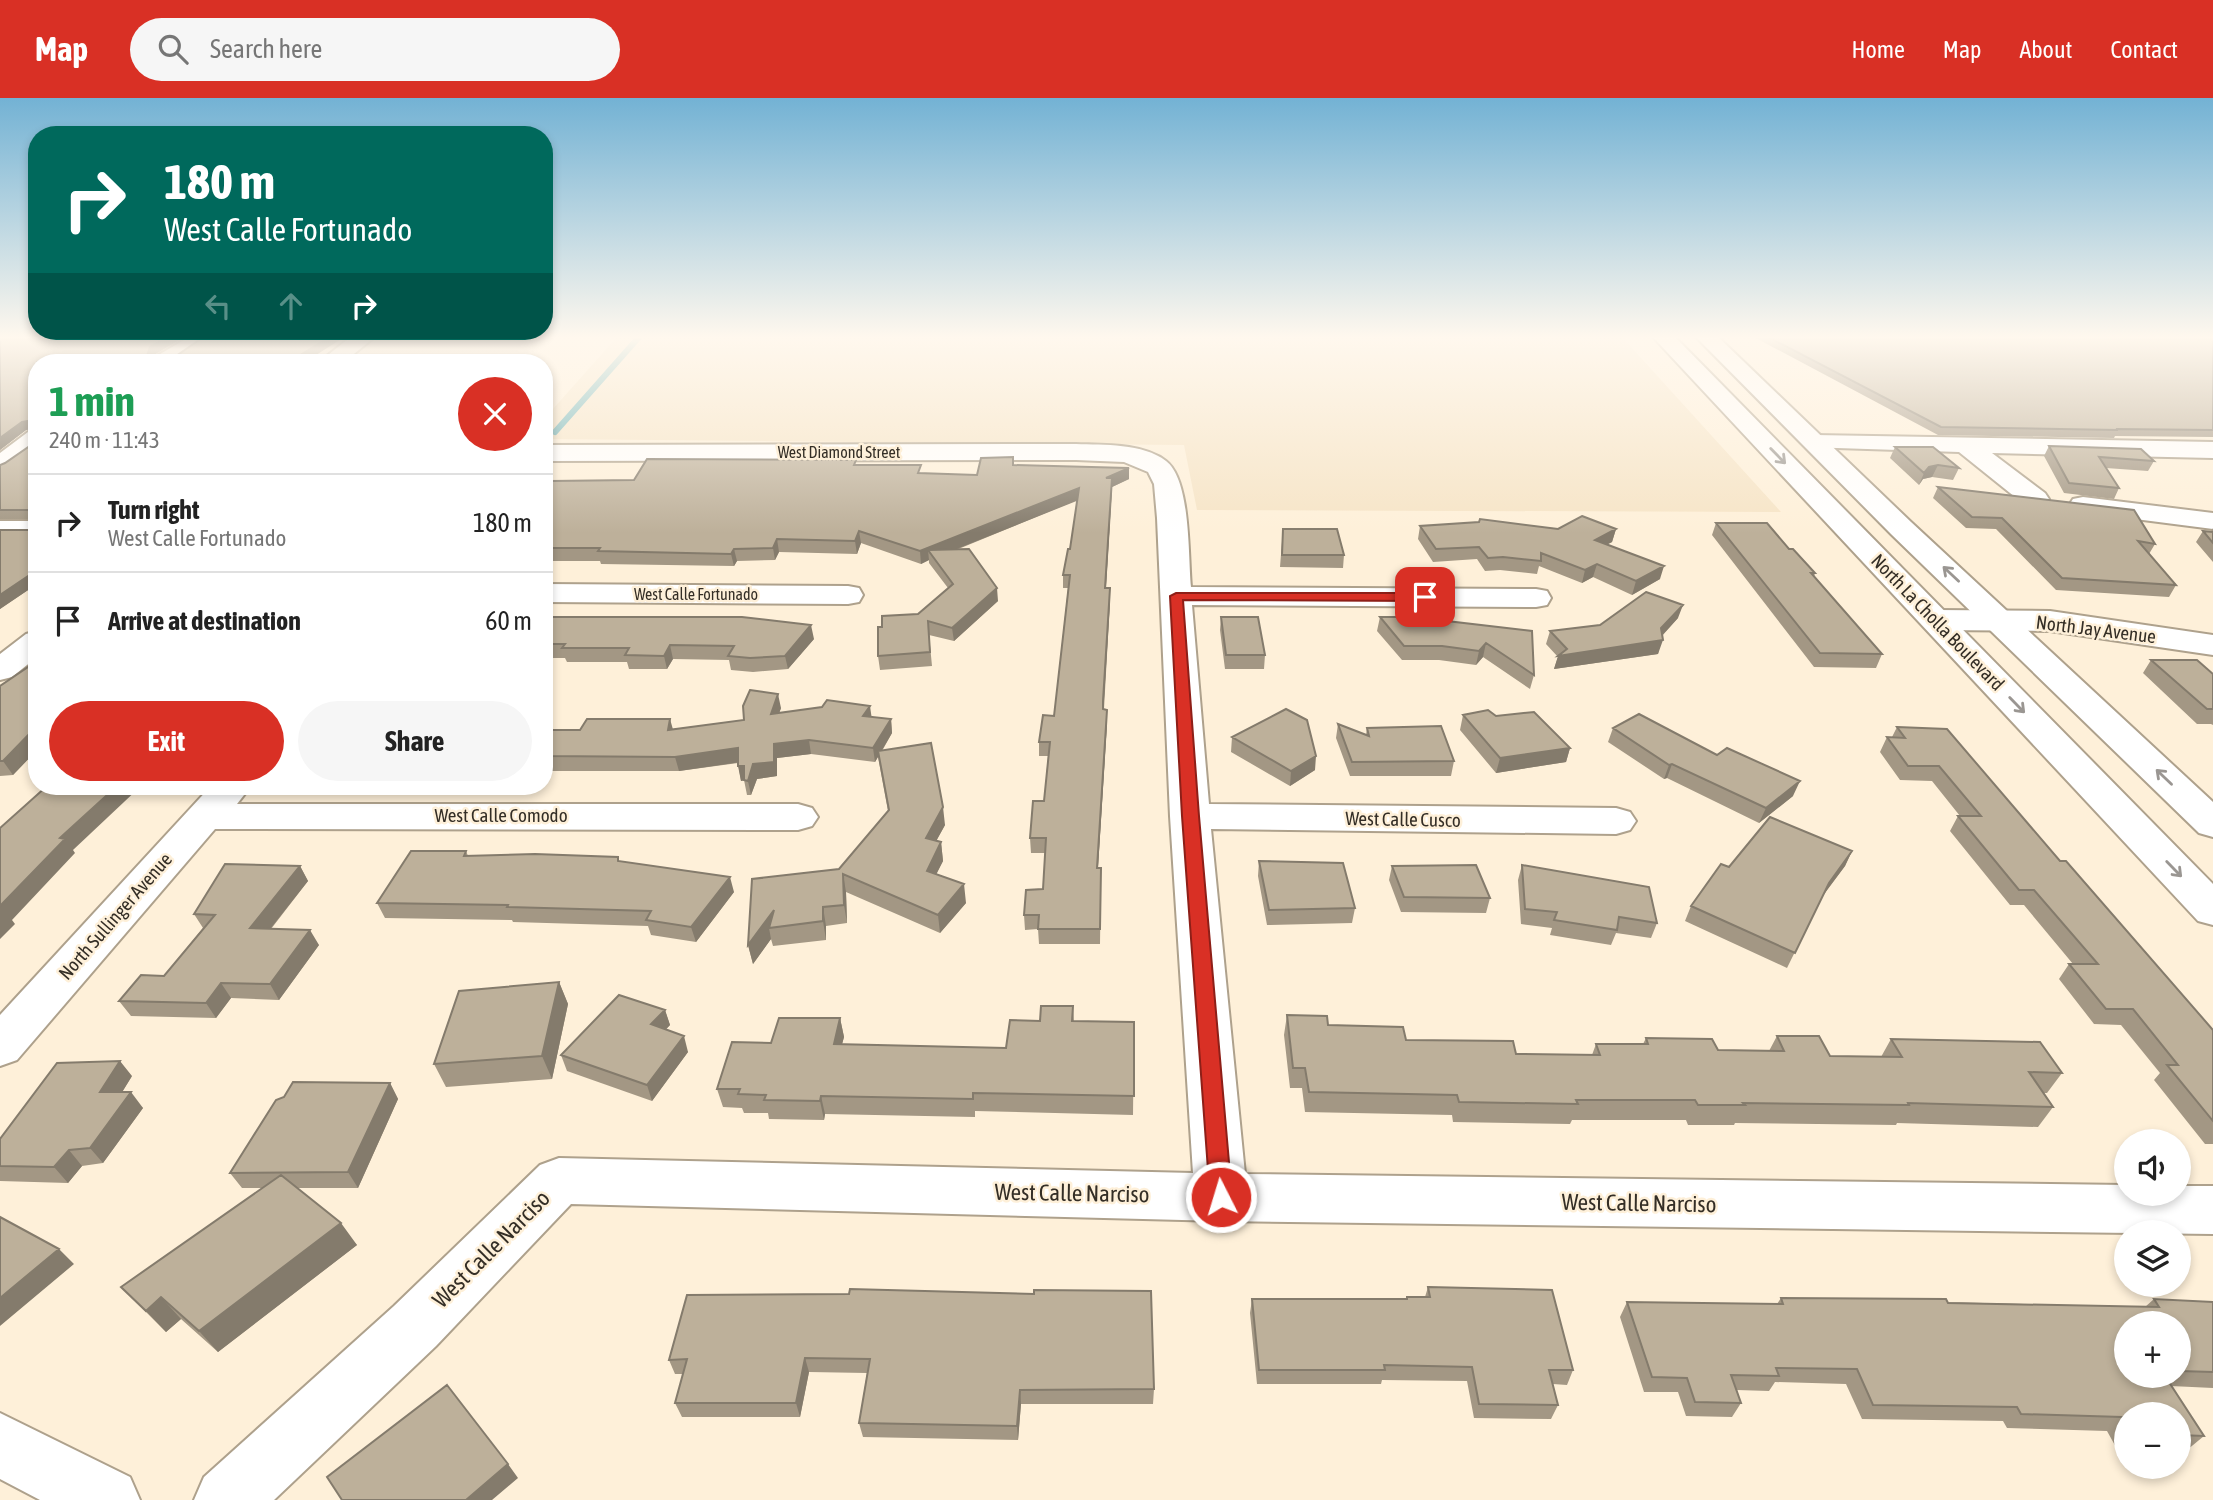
<!DOCTYPE html>
<meta charset="utf-8">
<style>
:root{--surface:#fff;--page:#f6f6f6;--text:#222;--muted:#767676;--line:#e0e0e0;--accent:#d93025}
body{margin:0;font-family:"Asap Condensed",sans-serif;background:var(--page);color:var(--text);height:100vh;display:flex;flex-direction:column;font-size:26px;white-space:nowrap}
*{box-sizing:border-box;margin:0}
p{font-size:23px;color:var(--muted)}
.icon{flex:none;width:38px;height:38px;fill:none;stroke:currentColor;stroke-width:2;stroke-linecap:round;stroke-linejoin:round}
.map{position:relative;flex:1;overflow:hidden}
.sheet{position:absolute;left:28px;top:256px;width:525px;height:441px;display:flex;flex-direction:column;background:var(--surface);border-radius:28px;box-shadow:0 4px 10px #0003}
.sheet>*{flex:none}
.guide{position:absolute;left:28px;top:28px;width:525px;height:214px;border-radius:28px;box-shadow:0 4px 10px #0003;background:#00695c;color:#fff;overflow:hidden}
.buttons{position:absolute;left:2114px;top:1031px;display:grid;gap:14px}
.buttons a{display:grid;place-items:center;width:77px;height:77px;border-radius:50%;background:var(--surface);box-shadow:0 4px 10px #0003;font-size:35px}
.pin{position:absolute;display:grid;place-items:center;width:60px;height:60px;color:#fff;margin:-30px;border-radius:14px;box-shadow:0 4px 10px #0006}
.me{position:absolute;width:77px;margin:-38px;rotate:355deg;stroke-linejoin:round;filter:drop-shadow(0 0 5px #0008)}
.turn{display:flex;align-items:center;gap:24px;height:147px;padding:0 21px;font-size:32px}
.turn .icon{width:91px;height:91px;stroke-width:2.5}
.turn b{display:block;font-size:49px;line-height:60px}
.lanes{display:flex;align-items:center;height:66px;padding:0 21px;background:#0003;justify-content:center;gap:35px;direction:ltr}
.lanes .off{opacity:.35}
.round{display:grid;place-items:center;flex:none;width:74px;height:74px;border-radius:37px;background:var(--page)}
.head{display:flex;align-items:center;justify-content:space-between;height:119px;padding:0 21px}
h1{font-size:42px;font-weight:700;line-height:52px;color:#1e9e55}
.action{display:flex;gap:14px;margin-top:auto;padding:14px 21px}
.action a{flex:1;height:80px;border-radius:42px;background:var(--accent);color:#fff;font-size:28px;font-weight:700;line-height:80px;text-align:center}
.action a+a{background:var(--page);color:var(--text)}
ul{padding:0;list-style:none}
li{display:flex;align-items:center;gap:21px;height:98px;padding:0 21px;border-top:2px solid var(--line)}
li div{flex:1}
li b{display:block;font-size:26px}
li em{font-style:normal}
header{display:flex;align-items:center;gap:42px;box-sizing:border-box;height:98px;padding:0 35px;background:var(--accent);color:#fff}
header strong{font-size:33px}
nav{display:flex;gap:38px;margin-inline-start:auto;font-size:24px}
.search{width:490px;height:63px;background:var(--page);display:flex;align-items:center;gap:18px;box-sizing:border-box;padding:0 24px;border-radius:38px;color:var(--muted);font-size:26px}
.map>svg:first-child{display:block}
.built{fill:#f6e4c6}
.lines{fill:none;stroke-linecap:round;stroke-linejoin:round}
.stream{stroke:#64b0b6;stroke-width:6}
.minor-casing{stroke:#aea18c;stroke-width:4}
.primary-casing{stroke:#aea18c;stroke-width:4}
.minor{fill:#fff;fill-rule:evenodd}
.primary{fill:#fff;fill-rule:evenodd}
.wall{fill:#a39784;fill-rule:evenodd}
.shaded-wall{fill:#847b6c}
.building{fill:#bdb09a;stroke:#847b6c;stroke-width:2}
.oneway{stroke:#9a9692}
.route{fill:#d93025;stroke:#8d1f18;stroke-width:2}
.labels{text-anchor:middle;stroke-width:5;stroke-linejoin:round;paint-order:stroke}
.far-street-label{font-size:16px;fill:#342e26;stroke:#fef0d9}
.street-label{font-size:19px;fill:#342e26;stroke:#fef0d9}
.near-street-label{font-size:23px;fill:#342e26;stroke:#fef0d9}
</style>
<header>
<strong>Map</strong>
<div class="search"><svg class="icon" aria-label="search" viewBox="0 0 24 24"><circle cx="10" cy="10" r="6"/><path d="M15 15l6 6"/></svg>Search here</div>
<nav><a>Home</a><a>Map</a><a>About</a><a>Contact</a></nav>
</header>
<div class="map">
<svg width="2213" height="1402" viewBox="0 0 2213 1402">
<rect width="100%" height="100%" fill="#fef0d9"/>
<path class="built" d="M618,238H1621L1781,414L1197,412L1184,347L544,341V321Z"/>
<g class="lines">
<path class="stream" d="M555,334L640,238"/>
<g class="minor-casing">
<path id="minor" d="M191,238H217L178,264H152L155,259Z
M352,238H376L344,264H319Z
M37,332V351L9,372L0,375V355L28,334Z
M1815,337L2213,344V360L1992,355L2045,395L2049,401L2045,407L2035,409L2025,407L1959,354L1806,349L1803,344L1806,339Z
M1076,346C1103,347 1143,345 1166,363C1191,382 1188,458 1191,489L1536,491L1547,493L1551,500L1547,507L1536,509L1192,507L1209,706L1616,710L1630,714L1636,723L1630,732L1616,736L1211,731L1245,1076L2126,1087V1096H2179V1088H2213V1136L1221,1123L571,1106L436,1248L274,1402H194L204,1379L394,1208L540,1067L559,1060L1193,1075L1170,718L1157,420L1154,386L1148,374L1124,364L1076,362L544,363V347Z
M2083,399L2213,415V431L2073,413L2069,407L2073,401Z
M0,423H37V439H0Z
M544,486L848,488L859,490L863,497L859,504L848,506L544,504Z
M1936,512L2050,513L2213,537V557L2050,533L1936,532L1925,529L1920,522L1925,515Z
M37,533V559L12,579L0,582V556L26,536Z
M211,688H251L237,706H798L812,710L818,719L812,728L798,732L215,731L17,962L0,968V917Z
M0,1315L130,1379L140,1402H40L0,1381Z"/>
</g>
<g class="primary-casing">
<path id="primary" d="M1652,238H1674L2213,786V827L2198,823Z
M1695,238H1717L1911,424L2213,704V739L2199,735L1891,436Z"/>
</g>
<use href="#minor" class="minor"/>
<use href="#primary" class="primary"/>
</g>
<path class="wall" d="M0,238L154,257L153,258L305,264H37V486L0,511V432H33V421H0V367L5,365L34,345V331L26,332L0,352Z
M1752,238H2213V339L2115,338L2114,340L1938,337Z
M2049,348L2154,363L2148,373L2106,370L2119,390L2114,401L2064,395L2044,358Z
M1895,349L1959,370L1953,382L1932,379L1923,381L1919,387L1890,360Z
M857,367L922,375L977,377L1014,367L1129,381L1112,389L1106,490H1110V503L1104,611L1107,625L1098,770H1101L1100,846H1039L1038,831L1025,832L1024,817L1043,791L1045,755H1031L1030,740L1044,703L1048,658H1039V644L1054,618L1068,490H1063V477L1070,451L1077,402L956,452L998,503L954,543L929,537L932,568L880,572L878,558L882,529L918,516L948,490L929,465V462L921,466L861,445L857,456L779,454L775,462L737,463L734,468L601,466L600,463H544V393L634,382Z
M1938,389L2155,446L2149,456L2176,487L2169,499L2056,492L1996,431L1966,430L1933,400Z
M1716,425L1789,451L1815,475L1814,479L1882,556L1876,570L1814,569L1712,437Z
M1420,428L1616,431L1612,444L1608,446L1660,481L1632,497L1593,479L1582,485L1539,468L1537,476L1500,472L1485,473L1477,461L1433,464L1418,441Z
M2213,430V464L2196,444L2203,433L2211,434Z
M1283,431L1344,457L1343,470L1280,469Z
M544,519L814,541L788,571L753,574L731,572L729,562L673,561L667,571H629L627,564H567L565,560H544Z
M1221,519L1265,557L1264,571H1225L1220,532Z
M1380,519L1447,523L1532,533L1534,577L1530,591L1483,559L1476,567L1439,562H1402L1377,533Z
M1678,520L1662,538L1658,556L1554,571L1558,559L1546,546L1550,533Z
M2151,562L2213,576V627L2211,626H2197L2143,575Z
M37,563V652L13,677L0,678V588Z
M781,610L779,615L871,619L891,621L892,635L882,653L945,727L936,743L941,744L943,763L936,776L966,805L940,835L846,794L847,825L826,828V842L773,848L771,841L753,866L748,847L839,771L888,713L878,659L875,664L811,656L777,660V678L757,681L751,697H747L744,682L741,683L738,665L679,673H544V632L673,631L744,622Z
M1463,617L1570,650L1566,664L1496,675L1460,632Z
M1338,626L1366,637L1367,630L1454,663L1451,678H1350L1336,640Z
M1897,629L2060,763L2213,932V1046H2205L2154,982L2160,975L2121,927L2094,926L2059,881L2069,866H2073L2024,807H2010L1950,733L1958,718H1960L1932,683L1900,682L1880,654L1887,639H1892Z
M1613,630L1793,698L1759,725L1667,680L1664,681L1608,644Z
M1232,639L1315,672L1290,688L1231,654Z
M466,753L468,758L619,763L734,794L696,844L651,837L648,828L513,824L512,822L385,820L377,805Z
M1852,753L1845,768L1822,799L1787,870L1685,823L1691,808L1729,769Z
M1259,763L1355,810L1352,825L1267,827L1258,778Z
M1522,767L1657,825L1651,840L1616,835L1611,847L1550,837L1552,830L1521,826L1518,782Z
M300,768L308,783L271,831L319,847L279,902L231,900L216,920L131,918L119,903L164,878L203,830L194,816Z
M1392,768L1490,800L1486,815L1401,814L1389,782Z
M559,884L568,906L552,981L446,989L434,966Z
M1073,908L1074,923L1134,924L1133,1017L975,1013V1019L825,1016L824,1022L769,1021L768,1015H744L742,1010L723,1009L717,991L771,945L840,920L844,939L842,946L1006,950L1040,923Z
M665,912L670,927L665,932L688,954L652,1003L567,973L561,957Z
M1287,917L1328,927L1406,942L1516,956L1592,957L1596,946H1643L1646,940L1718,952L1769,953L1777,938L1830,958L1881,959L1891,941L2062,975L2047,995H2043L2053,1009L2038,1029L1897,1025L1896,1027L1735,1025L1734,1027H1688L1686,1022H1572L1570,1026L1453,1024L1452,1017L1305,1014L1302,990H1290L1284,937Z
M132,978L122,994L143,1010L103,1065L82,1068L68,1085L0,1083V1041Z
M390,985L398,1001L358,1090H297L357,1147L218,1254L181,1221L166,1234L121,1189L262,1090H242L230,1075Z
M1428,1189L1573,1272L1567,1287L1553,1286L1558,1307L1551,1321L1474,1320L1467,1283L1382,1282L1381,1286H1257L1250,1215L1252,1201H1406L1407,1199H1425Z
M687,1197L1154,1291L1153,1306H1021L1018,1342L863,1339L859,1325L867,1275L809,1274L800,1319H682L675,1305L683,1276H675L669,1262Z
M1781,1200L2145,1209L2154,1201L2213,1204V1290L2171,1288L2204,1338L2187,1352H2179V1316H2126V1351H2117L2107,1333L2007,1330L2003,1323L1862,1321L1846,1286L1775,1284L1769,1293L1737,1292L1741,1305L1732,1319L1686,1318L1678,1294H1644L1620,1219L1627,1204L1777,1206ZM2179,1225V1278H2126Z"/>
<path class="shaded-wall" d="M169,238H186L154,257L151,264L147,258L150,249Z
M331,238H346L305,264H289Z
M34,322L37,330L26,332L0,352V340L22,324Z
M1938,367L1932,379L1923,381L1919,387L1924,375L1929,369Z
M1129,370V381L1112,389L1105,503L1106,380Z
M1079,390V402L934,460L928,452L929,462L921,466L920,453Z
M1616,431L1612,444L1592,454L1595,442Z
M859,433L861,445L857,456L855,443Z
M777,441L779,454L775,462L773,450Z
M734,451L737,463L734,468L731,456Z
M1597,466L1593,479L1582,485L1585,472Z
M1664,468L1660,481L1632,497L1636,483Z
M37,472V486L0,511V497Z
M997,490L998,503L954,543L952,530Z
M1110,490V503L1103,616V603Z
M1683,507L1678,520L1657,543L1661,530Z
M811,527L814,541L788,571L785,558Z
M1663,542L1658,556L1554,571L1558,558Z
M1486,545L1483,559L1476,567L1479,553Z
M670,547L673,561L667,571L664,558Z
M778,596L781,610L774,630L771,616Z
M870,608L872,622L863,618Z
M1107,612V625L1097,784V770Z
M670,621L674,635L668,632Z
M891,621L892,635L875,664L873,650Z
M37,628V652L13,677L3,663Z
M809,642L811,656L777,660V678L757,681L751,697L748,683L753,666L774,646Z
M738,650L741,664L679,673L675,659Z
M1570,650L1566,664L1496,675L1500,660Z
M1316,658L1315,672L1290,688L1291,673Z
M1672,666L1667,680L1664,681L1669,667Z
M738,668H744L747,682L741,683Z
M1800,683L1793,698L1759,725L1766,710Z
M117,688H141L73,752L75,755L12,822L15,826L0,841V808L60,740Z
M943,709L945,727L928,758L926,740Z
M941,744L943,763L929,791L927,773Z
M1852,753L1845,768L1821,800L1829,785Z
M300,768L308,783L259,845L250,830Z
M843,776L846,794L847,825L844,807Z
M730,779L734,794L696,844L691,829Z
M964,786L966,805L940,835L938,817Z
M823,809L826,828V842L823,823Z
M774,812L769,830L771,841L753,866L748,847Z
M310,832L319,847L279,902L270,886Z
M559,884L568,906L552,981L542,958Z
M221,885L231,900L216,920L206,905Z
M665,912L670,927L656,942L651,926Z
M840,920L844,939L837,965L834,946Z
M684,938L688,954L652,1003L647,987Z
M120,963L132,978L113,1009L100,994Z
M390,985L398,1001L358,1090L348,1074Z
M131,994L143,1010L103,1065L90,1050Z
M821,998L825,1016L824,1022L820,1003Z
M69,1052L82,1068L68,1085L54,1069Z
M341,1125L357,1147L218,1254L199,1233Z
M59,1151L74,1166L0,1228V1200Z
M161,1199L181,1221L166,1234L146,1213Z
M805,1260L809,1274L800,1319L796,1305Z
M1020,1292L1021,1306L1018,1342L1017,1328Z
M508,1366L518,1380L492,1402H466Z"/>
<path class="building" d="M0,238H169L150,249L147,258H176L205,238H331L289,264H37V472L0,497V432H33L34,412H0V367L5,365L34,345V322L22,324L0,340Z
M1766,238H2213V332L2116,331L2118,332L1941,329Z
M2049,348L2141,351L2154,363L2099,359L2119,390L2069,385Z
M1895,349H1933L1959,370L1938,367L1929,369L1924,375Z
M1013,359V367L1129,370L1106,380H1112L1105,490H1110L1103,603V611L1107,612L1097,770H1101L1100,831H1038L1039,817H1024L1026,792L1043,791L1046,740H1030L1033,703H1044L1050,644H1039L1043,617L1054,618L1070,477H1063L1068,451H1070L1079,390L920,453L859,433L855,443L777,441L773,450L734,451L731,456L598,453L600,450H544V393L551,383L634,382L647,361L856,362L854,367H921L918,375L977,377L981,360Z
M1938,389L2134,412L2155,446L2138,443L2176,487L2062,480L2002,420L1972,419Z
M1582,418L1616,431L1595,442L1664,468L1636,483L1597,466L1585,472L1541,455V463L1503,459L1488,460L1479,449L1436,451L1420,428L1479,424L1480,421L1558,431Z
M1716,425H1767L1789,451H1793L1815,475H1811L1882,556L1820,555Z
M1283,431H1337L1344,457H1282Z
M2203,433L2213,434V445Z
M969,451L997,490L952,530L928,523L930,554L878,558V529H882V518L918,516L953,486L928,452Z
M1646,494L1683,507L1661,530L1663,542L1558,558L1567,551L1550,533L1600,527Z
M544,519H742L811,527L785,558L750,560L728,558L734,548L670,547L664,558L625,557L629,550H562L565,546H544Z
M1221,519H1258L1265,557H1226Z
M1380,519H1446L1447,523L1532,533L1534,577L1486,545L1479,553L1442,548H1404Z
M2151,562H2197L2213,576V611H2207Z
M37,563V628L3,663H0V588Z
M750,592L778,596L771,616L822,609L827,602L870,608L863,618L891,621L873,650L809,642L774,646V664L753,666L748,683L744,682V668H738V650L675,659L544,658V632H580L587,621H670L668,632L744,622L743,608Z
M1286,611L1307,622L1316,658L1291,673L1232,639Z
M1488,612L1496,618L1534,614L1570,650L1500,660L1463,617Z
M1639,616L1717,657L1727,650L1800,683L1766,710L1672,666L1669,667L1613,630Z
M1338,626L1369,638L1367,630L1441,628L1454,663L1352,664Z
M1897,629L1947,631L2060,763H2066L2213,932V1023L2167,967H2178L2133,911H2106L2069,866H2098L2034,792H2019L1958,718H1981L1939,668H1908L1887,639L1905,640Z
M931,645L943,709L926,740L941,744L927,773L964,786L938,817L843,776L844,807L823,809V823L769,830L774,812L748,847L752,781L839,771L889,712L878,653Z
M47,688H117L60,740L65,741L0,808V730Z
M1770,719L1852,753L1829,785L1795,855L1691,808L1721,766L1729,769Z
M411,753H466L464,758L535,756L618,759V763L730,779L691,829L646,822L651,813L507,809L508,807L377,805Z
M1259,763L1343,765L1355,810L1269,812Z
M225,766L300,768L250,830L310,832L270,886L221,885L206,905L119,903L141,877L164,878L215,817L194,816Z
M1476,767L1490,800L1404,799L1392,768Z
M1522,767L1649,789L1657,825L1619,819L1617,832L1554,822L1557,814L1525,811Z
M559,884L542,958L434,966L459,893Z
M619,897L665,912L651,926L684,938L647,987L561,957Z
M1041,908H1073L1072,923L1134,924V998L973,995V1001L821,998L820,1003L764,1002L766,997L738,996L740,991H717L732,944L771,945L779,920H840L834,946L1006,950L1010,922L1040,923Z
M1287,917L1327,918L1328,927L1403,929L1406,942L1513,943L1516,956L1600,957L1596,946H1648L1646,940L1712,941L1718,952L1784,953L1777,938H1819L1830,958L1902,959L1891,941L2040,944L2062,975L2029,974L2053,1009L1908,1005L1909,1007L1743,1005L1745,1007H1698L1695,1002H1576L1578,1006L1459,1004L1457,997L1309,994L1305,970H1293Z
M120,963L100,994H131L90,1050L69,1052L54,1069L0,1068V1041L57,965Z
M293,984L390,985L348,1074L230,1075L276,1002L284,999Z
M281,1077L341,1125L199,1233L161,1199L146,1213L121,1189Z
M0,1119L59,1151L0,1200Z
M1428,1189L1552,1192L1573,1272H1549L1558,1307L1479,1306L1472,1269L1384,1267L1385,1272H1259L1252,1201H1407V1199H1430Z
M850,1191L1034,1196V1192L1151,1193L1154,1291L1020,1292L1017,1328L859,1325L870,1261L805,1260L796,1305H675L687,1261L669,1262L687,1197L849,1196Z
M1781,1200L1946,1201L1948,1205L2159,1209L2154,1201L2213,1204V1274L2179,1273V1225H2126V1278H2165L2204,1338L2179,1337V1316H2126V1326L2122,1319L2021,1316L2017,1309L1873,1307L1857,1271L1776,1270L1779,1278L1731,1277L1741,1305L1695,1304L1687,1280L1652,1279L1627,1204L1783,1206Z
M447,1287L508,1366L466,1402H342L327,1379Z"/>
<defs><path id="oneway-shaft" d="M-6 0H5M1.5-3L5.5 0L1.5 3" fill="none" stroke-width="1.6" stroke-linecap="round" stroke-linejoin="round" transform="scale(1.75)"/></defs>
<g class="oneway">
<use href="#oneway-shaft" transform="translate(1778 358) rotate(46)"/>
<use href="#oneway-shaft" transform="translate(1951 476) rotate(-137)"/>
<use href="#oneway-shaft" transform="translate(2017 607) rotate(46)"/>
<use href="#oneway-shaft" transform="translate(2164 679) rotate(-136)"/>
<use href="#oneway-shaft" transform="translate(2174 771) rotate(46)"/>
</g>
<linearGradient id="sky" x2="0" y2="1"><stop stop-color="#73b2d4"/><stop offset="0.55" stop-color="#fff8ee"/><stop offset="1" stop-color="#fff8ee" stop-opacity="0"/></linearGradient>
<rect width="2213" height="435" fill="url(#sky)"/>
<path class="route" d="M1176,495H1425L1432,499L1425,503L1183,502L1199,718L1232,1099L1229,1106L1221,1109L1213,1106L1210,1099L1182,718L1170,498Z"/>
<g class="labels">
<g class="far-street-label">
<text x="839" y="360">West Diamond Street</text>
<text x="696" y="502">West Calle Fortunado</text>
</g>
<g class="street-label">
<text transform="translate(1938 524) rotate(46)" y="7">North La Cholla Boulevard</text>
<text transform="translate(2096 531) rotate(7)" y="7">North Jay Avenue</text>
<text x="501" y="724">West Calle Comodo</text>
<text transform="translate(1403 721) rotate(1)" y="7">West Calle Cusco</text>
<text transform="translate(115 818) rotate(-49)" y="7">North Sullinger Avenue</text>
</g>
<g class="near-street-label">
<text transform="translate(1072 1095) rotate(1)" y="8">West Calle Narciso</text>
<text transform="translate(1639 1105) rotate(1)" y="8">West Calle Narciso</text>
<text transform="translate(491 1151) rotate(-45)" y="8">West Calle Narciso</text>
</g>
</g>
</svg>
<div class="buttons">
<a><svg class="icon" aria-label="sound" viewBox="0 0 24 24"><path d="M4 9h4l5-4v14l-5-4H4zM17 9q2 3 0 6"/></svg></a>
<a><svg class="icon" aria-label="layers" viewBox="0 0 24 24"><path d="M12 4l9 5-9 5-9-5zM3 14l9 5 9-5"/></svg></a>
<a>+</a>
<a>−</a>
</div>
<div class="pin" style="left:1425px;top:499px;background:#d93025"><svg class="icon" aria-label="arrive" viewBox="0 0 24 24"><path d="M6 21V4h12l-3 4 3 4H6"/></svg></div>
<svg class="me" style="left:1221px;top:1099px" viewBox="-20 -20 40 40"><circle r="17" fill="#d93025" stroke="#fff" stroke-width="3"/><path d="M0-11L8 9 0 5-8 9z" fill="#fff"/></svg>
<div class="guide">
<div class="turn"><svg class="icon" aria-label="right" viewBox="0 0 24 24"><path d="M7 20v-9h11M14 6l5 5-5 5"/></svg><div><b>180 m</b>West Calle Fortunado</div></div>
<div class="lanes"><svg class="icon off" aria-label="left" viewBox="0 0 24 24"><path d="M17 20v-9H6M10 6l-5 5 5 5"/></svg><svg class="icon off" aria-label="ahead" viewBox="0 0 24 24"><path d="M12 20V5M6 11l6-6 6 6"/></svg><svg class="icon" aria-label="right" viewBox="0 0 24 24"><path d="M7 20v-9h11M14 6l5 5-5 5"/></svg></div>
</div>
<section class="sheet">
<div class="head"><div><h1>1 min</h1><p>240 m · 11:43</p></div><a class="round" style="background:#d93025;color:#fff"><svg class="icon" aria-label="close" viewBox="0 0 24 24"><path d="M6 6l12 12M18 6L6 18"/></svg></a></div>
<ul>
<li><svg class="icon" aria-label="right" viewBox="0 0 24 24"><path d="M7 20v-9h11M14 6l5 5-5 5"/></svg><div><b>Turn right</b><p>West Calle Fortunado</p></div><em>180 m</em></li>
<li><svg class="icon" aria-label="arrive" viewBox="0 0 24 24"><path d="M6 21V4h12l-3 4 3 4H6"/></svg><div><b>Arrive at destination</b></div><em>60 m</em></li>
</ul>
<div class="action"><a>Exit</a><a>Share</a></div>
</section>
</div>
